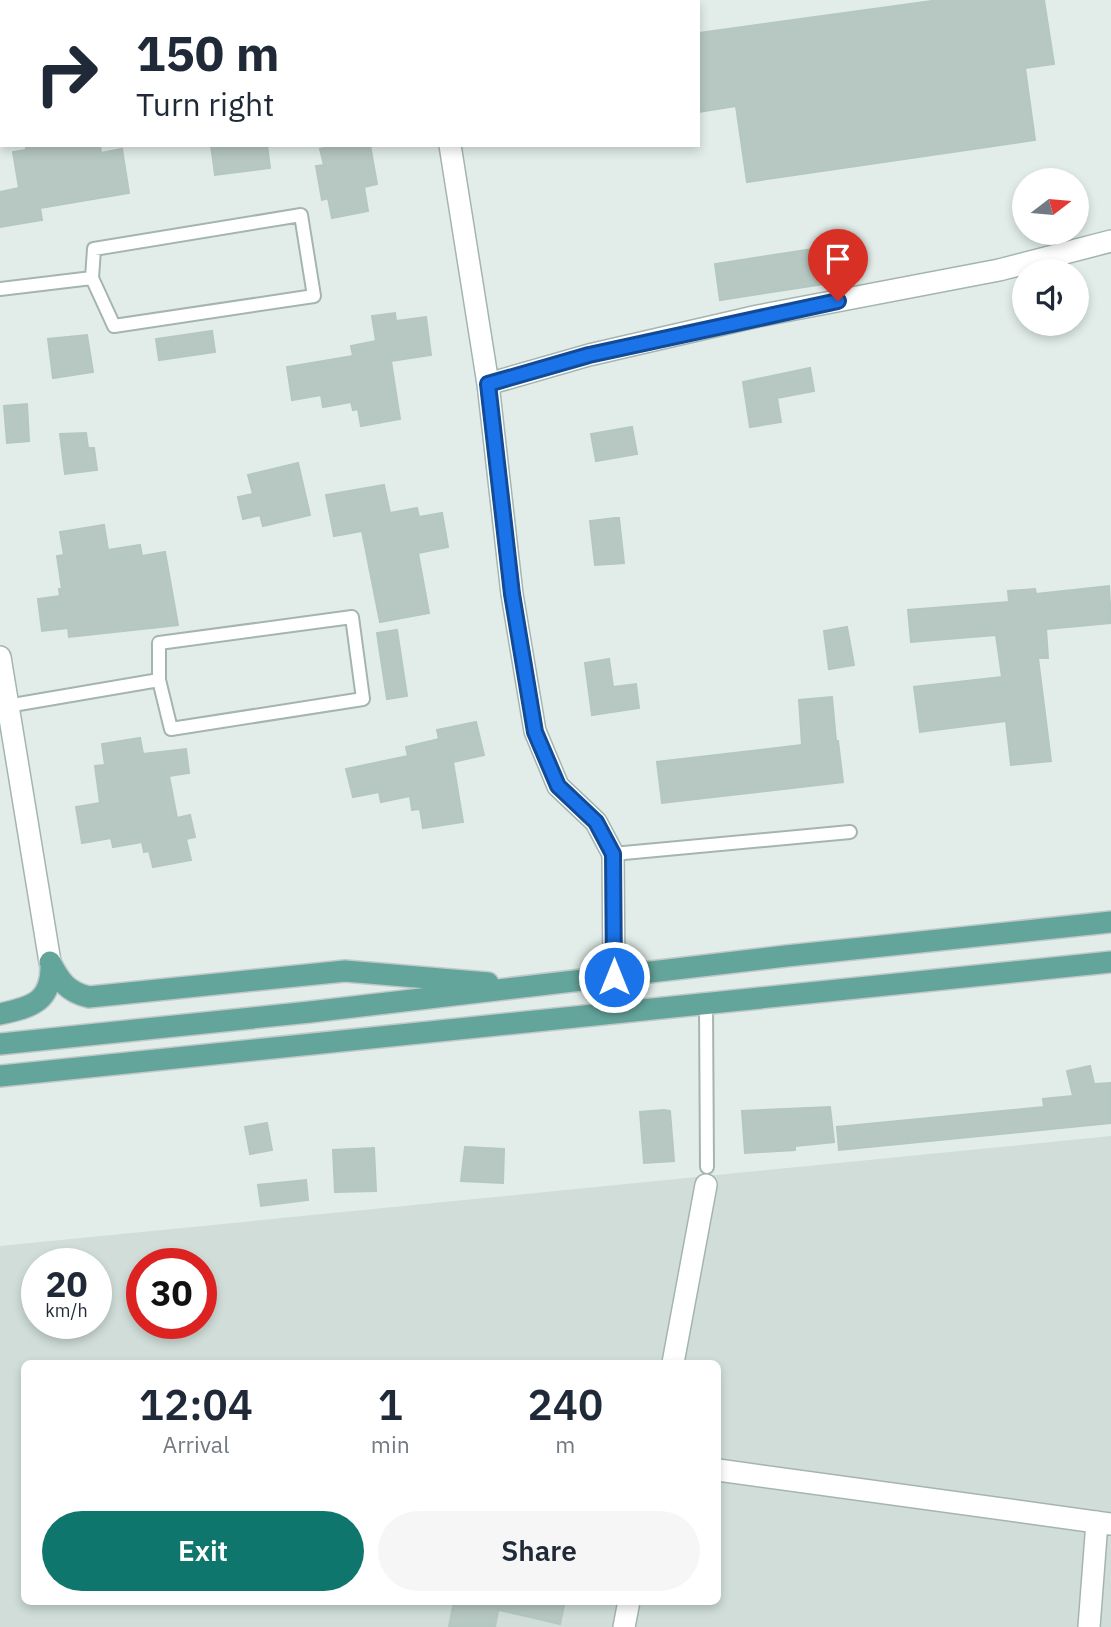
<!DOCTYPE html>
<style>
:root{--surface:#fff;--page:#f6f6f7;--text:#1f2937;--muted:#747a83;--accent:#0f766e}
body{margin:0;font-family:"IBM Plex Sans",sans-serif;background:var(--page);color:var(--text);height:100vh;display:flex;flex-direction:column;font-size:26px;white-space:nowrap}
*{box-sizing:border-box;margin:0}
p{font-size:23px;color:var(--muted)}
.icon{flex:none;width:38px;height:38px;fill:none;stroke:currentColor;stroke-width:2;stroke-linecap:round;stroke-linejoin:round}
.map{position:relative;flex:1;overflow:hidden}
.details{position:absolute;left:21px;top:1360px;width:700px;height:245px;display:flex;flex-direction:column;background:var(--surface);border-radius:10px;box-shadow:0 4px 10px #0003}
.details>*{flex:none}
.guide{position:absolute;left:0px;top:0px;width:700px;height:147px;box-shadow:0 4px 10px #0003;background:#fff;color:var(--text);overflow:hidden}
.needle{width:46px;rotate:74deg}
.tools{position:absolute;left:1012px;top:168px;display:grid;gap:14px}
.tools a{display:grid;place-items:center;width:77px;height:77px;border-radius:50%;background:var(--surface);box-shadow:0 4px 10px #0003;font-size:35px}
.speed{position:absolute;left:21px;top:1248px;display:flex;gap:14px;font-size:35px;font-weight:700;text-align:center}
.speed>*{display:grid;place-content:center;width:91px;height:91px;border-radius:50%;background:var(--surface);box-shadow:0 4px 10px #0003;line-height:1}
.speed small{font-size:18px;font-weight:400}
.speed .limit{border:10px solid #d22;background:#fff;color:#111}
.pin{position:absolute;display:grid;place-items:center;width:60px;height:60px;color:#fff;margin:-72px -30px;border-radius:50% 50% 50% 0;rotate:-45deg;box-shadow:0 0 7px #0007}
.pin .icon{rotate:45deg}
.me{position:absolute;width:77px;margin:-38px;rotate:0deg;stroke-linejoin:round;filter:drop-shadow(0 0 5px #0008)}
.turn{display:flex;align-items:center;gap:24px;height:147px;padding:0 21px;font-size:32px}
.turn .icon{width:91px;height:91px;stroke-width:2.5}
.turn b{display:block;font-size:49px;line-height:60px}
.eta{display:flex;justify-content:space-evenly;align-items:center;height:119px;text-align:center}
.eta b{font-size:42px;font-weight:600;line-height:49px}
.primary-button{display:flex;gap:14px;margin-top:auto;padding:14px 21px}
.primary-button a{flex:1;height:80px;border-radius:42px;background:var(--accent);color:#fff;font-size:28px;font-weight:600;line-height:80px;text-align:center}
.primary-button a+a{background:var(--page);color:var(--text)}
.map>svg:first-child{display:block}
.built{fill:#d0ddd8;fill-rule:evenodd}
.building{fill:#b7c8c3;stroke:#b4c7c1;stroke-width:2}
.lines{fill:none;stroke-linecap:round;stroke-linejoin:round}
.service-casing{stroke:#a4b5b1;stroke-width:16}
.minor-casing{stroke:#a4b5b1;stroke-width:24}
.primary-casing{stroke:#c1c9c8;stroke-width:24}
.service{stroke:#fff;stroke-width:12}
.minor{stroke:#fff;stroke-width:21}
.primary{stroke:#64a59b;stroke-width:21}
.route-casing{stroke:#114b97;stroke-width:18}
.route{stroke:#1a73e8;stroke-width:12}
</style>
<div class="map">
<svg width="1111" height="1627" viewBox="0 0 1111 1627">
<rect width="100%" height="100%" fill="#e2ede9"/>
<path class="built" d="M1111,1136V1627H0V1246ZM37,1264H96V1323H37ZM142,1264H201V1323H142ZM24,1363H718V1601H24Z"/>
<path class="building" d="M939,0H1044L1054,64L1025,68L1035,140L747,182L736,106L698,112V33Z
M26,145H100L101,153L122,149L129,193L40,208L42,220L0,227V192L19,188L13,152L26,150Z
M211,145H267L270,168L215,175Z
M336,145H370L377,184L364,187L368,211L332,218L328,198L322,200L316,166L324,165L320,149Z
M820,248L825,284L720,300L715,264Z
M395,313L396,321L426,317L431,355L391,361L400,419L361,426L358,409L353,410L351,402L323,407L321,395L292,400L287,367L353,356L351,346L376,341L372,316Z
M212,331L215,352L159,360L156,339Z
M87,335L93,372L53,378L48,339Z
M810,368L814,391L777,398L781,422L750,427L743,382Z
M27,404L29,441L7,443L4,406Z
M632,427L637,454L596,461L591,434Z
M86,433L88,448H94L97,470L65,474L60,434Z
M298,463L310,515L263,526L260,515L243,519L238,497L253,494L248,475Z
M384,485L390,513L417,508L419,517L442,513L448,547L418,553L429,613L380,622L362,531L334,536L326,495Z
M615,518H619L624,563L595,565L590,521Z
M104,525L108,550L140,545L142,556L165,552L178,625L69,637L68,628L42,631L38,599L60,596L59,589H62L57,556L64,555L60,532Z
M1109,586L1111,623L1046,629L1048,658H1038L1051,761L1011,765L1006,721L920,732L914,687L1002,677L996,635L911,642L908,610L1009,602L1008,591L1035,589L1036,594Z
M847,627L854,665L829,669L824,631Z
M397,630L407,696L387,699L377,633Z
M609,659L613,687L636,684L639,708L592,715L585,663Z
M832,697L836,741H838L843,782L662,803L657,762L802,745L799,700Z
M476,722L484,755L453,762L463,822L423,828L420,809L412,810L410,796L381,802L379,792L353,797L346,769L408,756L406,747L439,739L437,730Z
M140,738L143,754L186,749L189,773L169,776L177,818L190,815L195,837L186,839L191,860L153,867L149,851L144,852L142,842L113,847L111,838L82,843L76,807L100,803L95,766L105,765L102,744Z
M1090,1066L1094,1084L1111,1083V1123L839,1150L837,1127L1044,1107L1043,1099L1073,1096L1067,1071Z
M830,1107L834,1142L795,1146V1150L745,1153L742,1111Z
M664,1110L670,1111L674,1161L644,1163L640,1112Z
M267,1123L272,1150L250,1154L245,1127Z
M465,1147L504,1149L503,1183L461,1181Z
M374,1148L376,1191L335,1192L333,1150Z
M306,1180L308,1200L261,1206L258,1185Z
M454,1601H565L560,1624L499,1610V1606L495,1627H449Z"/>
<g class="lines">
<g class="service-casing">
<path id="service" d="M301,215L314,296L114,326L92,278L94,249Z
M0,289L92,278
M7,706L159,680V643L352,617L363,699L171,729L159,680
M613,854L850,832
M706,1005L707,1167"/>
</g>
<g class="minor-casing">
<path id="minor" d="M429,0V2
M450,145L488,384L512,594L535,731L558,786L596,822L613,854L614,977
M488,384L589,355L758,316L999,270L1111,241
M0,657L50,962
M673,1363L706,1185
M718,1470L1111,1524
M624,1627L629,1601
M1089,1627L1097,1522"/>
</g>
<g class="primary-casing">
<path id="primary" d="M50,962C60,981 67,992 89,997L345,971L488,983
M0,1014C33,1007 52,1001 51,964
M0,1044L310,1012L786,956L1111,922
M0,1076L1111,962"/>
</g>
<use href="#service" class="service"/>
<use href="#minor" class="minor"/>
<use href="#primary" class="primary"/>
</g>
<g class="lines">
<g class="route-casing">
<path id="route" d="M614,977L613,854L596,822L558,786L535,732L512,594L488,384L589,355L838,301"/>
</g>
<use href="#route" class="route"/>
</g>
</svg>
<div class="tools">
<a><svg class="needle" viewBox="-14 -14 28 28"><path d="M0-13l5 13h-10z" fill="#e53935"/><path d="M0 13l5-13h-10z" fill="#747a83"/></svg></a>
<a><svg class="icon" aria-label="sound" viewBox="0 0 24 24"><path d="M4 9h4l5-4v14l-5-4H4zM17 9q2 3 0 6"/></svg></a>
</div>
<div class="speed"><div>20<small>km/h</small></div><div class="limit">30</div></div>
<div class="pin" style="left:838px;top:301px;background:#d93025"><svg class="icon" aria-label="arrive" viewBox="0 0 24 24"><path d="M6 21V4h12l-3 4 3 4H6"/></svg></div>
<svg class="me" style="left:614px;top:977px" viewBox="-20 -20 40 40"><circle r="17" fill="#1a73e8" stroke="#fff" stroke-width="3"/><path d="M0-11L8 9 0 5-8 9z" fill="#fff"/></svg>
<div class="guide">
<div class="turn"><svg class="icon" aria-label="right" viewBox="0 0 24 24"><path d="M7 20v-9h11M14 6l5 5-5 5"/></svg><div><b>150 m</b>Turn right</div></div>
</div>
<section class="details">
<div class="eta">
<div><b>12:04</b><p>Arrival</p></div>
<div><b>1</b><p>min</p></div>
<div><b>240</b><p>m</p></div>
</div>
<div class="primary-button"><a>Exit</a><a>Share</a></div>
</section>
</div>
